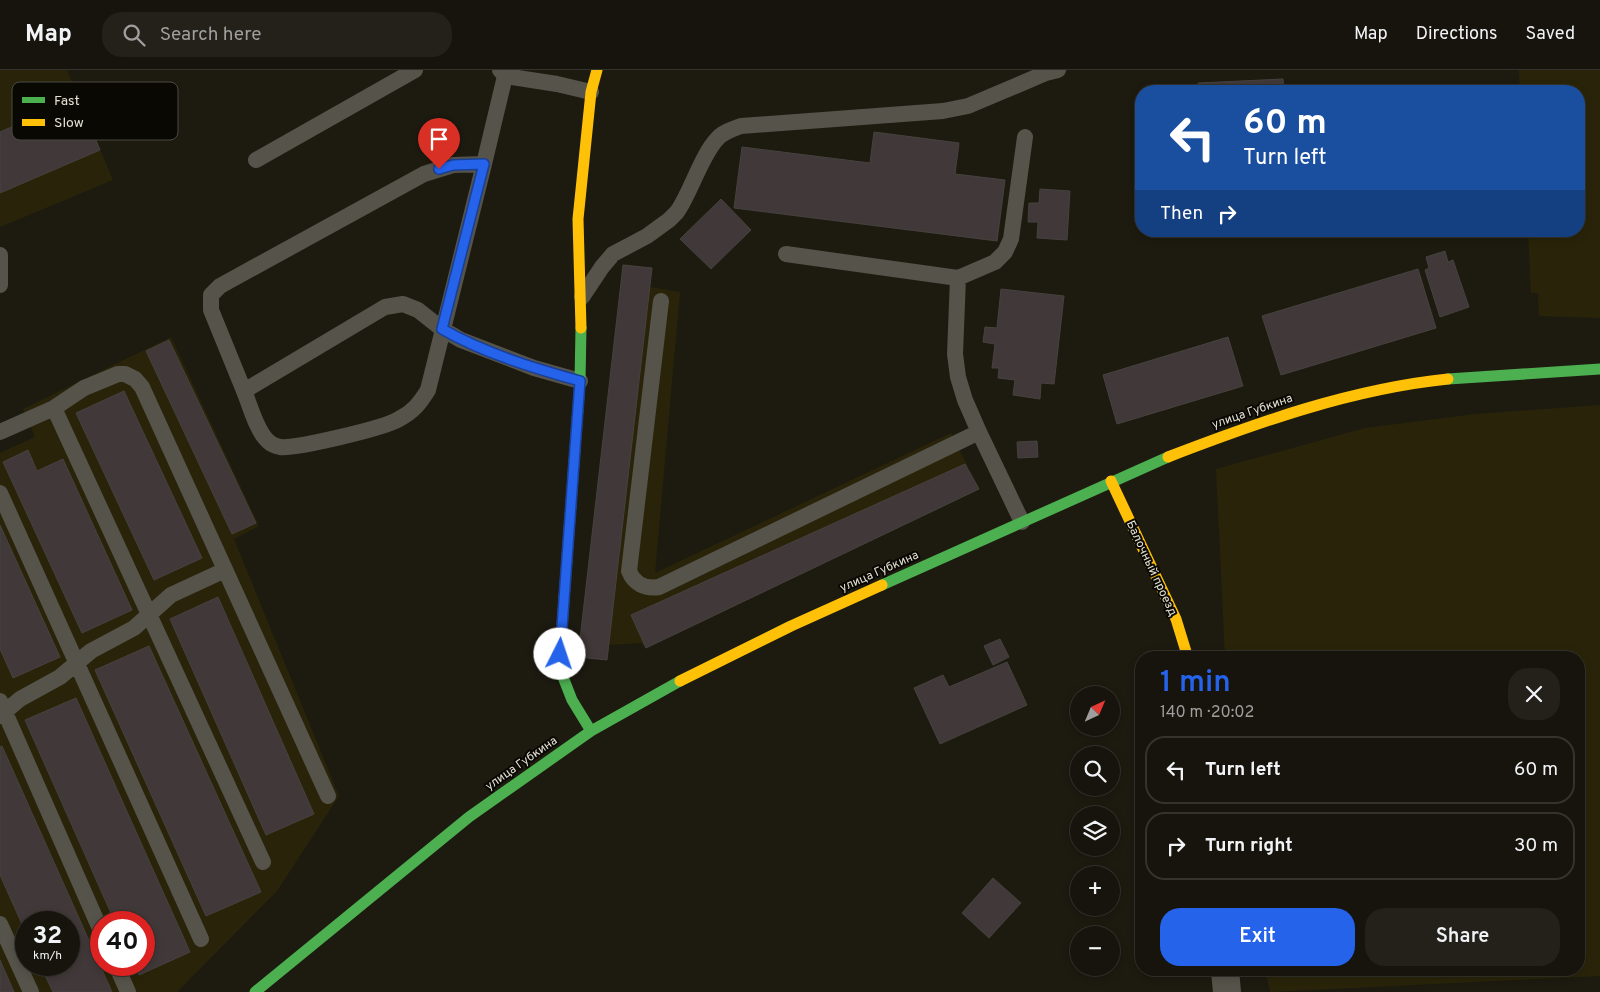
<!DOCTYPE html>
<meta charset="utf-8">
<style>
:root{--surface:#16140c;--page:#23211a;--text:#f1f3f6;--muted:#9e9e9d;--line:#35332d;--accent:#2563eb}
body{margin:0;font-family:Overpass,sans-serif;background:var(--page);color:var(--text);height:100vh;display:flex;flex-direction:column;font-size:19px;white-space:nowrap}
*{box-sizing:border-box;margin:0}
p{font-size:16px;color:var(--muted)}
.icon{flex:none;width:28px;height:28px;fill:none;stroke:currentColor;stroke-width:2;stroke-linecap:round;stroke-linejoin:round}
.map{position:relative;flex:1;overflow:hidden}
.details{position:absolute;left:1135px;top:581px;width:450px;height:325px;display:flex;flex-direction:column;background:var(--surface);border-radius:20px;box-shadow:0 2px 8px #0003,0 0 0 1px var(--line)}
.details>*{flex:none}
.hud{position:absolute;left:1135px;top:15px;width:450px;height:152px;border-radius:20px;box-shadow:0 2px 8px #0003,0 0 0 1px var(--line);background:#1a4fa0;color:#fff;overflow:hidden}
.needle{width:32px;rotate:44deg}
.buttons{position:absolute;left:1070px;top:616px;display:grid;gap:10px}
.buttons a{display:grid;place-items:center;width:50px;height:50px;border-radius:50%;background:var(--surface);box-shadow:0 2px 8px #0003,0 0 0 1px var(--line);font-size:25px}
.speed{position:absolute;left:15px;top:841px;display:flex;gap:10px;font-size:25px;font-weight:700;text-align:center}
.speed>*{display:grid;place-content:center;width:65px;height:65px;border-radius:50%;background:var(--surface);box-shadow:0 2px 8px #0003,0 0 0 1px var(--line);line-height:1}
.speed small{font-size:12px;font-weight:400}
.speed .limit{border:8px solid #d22;background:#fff;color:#111}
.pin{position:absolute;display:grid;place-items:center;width:42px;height:42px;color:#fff;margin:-51px -21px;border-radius:50% 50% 50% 0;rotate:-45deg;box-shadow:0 0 5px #0007}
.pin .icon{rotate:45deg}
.me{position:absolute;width:55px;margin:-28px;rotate:4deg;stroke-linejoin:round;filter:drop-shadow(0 0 4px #0008)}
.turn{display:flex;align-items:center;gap:18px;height:105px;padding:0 25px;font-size:22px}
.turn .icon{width:65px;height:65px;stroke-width:2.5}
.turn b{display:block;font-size:35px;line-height:42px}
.then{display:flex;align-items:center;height:48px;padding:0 25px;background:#0003;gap:10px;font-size:19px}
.round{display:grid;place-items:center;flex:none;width:52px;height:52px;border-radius:20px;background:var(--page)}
.summary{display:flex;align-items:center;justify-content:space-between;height:85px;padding:0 25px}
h1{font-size:30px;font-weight:600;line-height:38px;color:var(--accent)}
.cta{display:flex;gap:10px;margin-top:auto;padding:10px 25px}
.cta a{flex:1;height:58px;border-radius:20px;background:var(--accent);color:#fff;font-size:20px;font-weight:600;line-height:58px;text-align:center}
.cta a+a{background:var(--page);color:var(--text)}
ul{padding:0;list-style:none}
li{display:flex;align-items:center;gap:15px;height:68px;margin:0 10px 8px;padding:0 15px;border:2px solid var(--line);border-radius:20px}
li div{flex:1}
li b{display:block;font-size:19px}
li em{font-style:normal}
header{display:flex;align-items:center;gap:30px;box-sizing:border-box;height:70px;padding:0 25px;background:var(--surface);border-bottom:1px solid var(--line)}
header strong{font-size:24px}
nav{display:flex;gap:28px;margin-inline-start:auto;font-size:18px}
.search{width:350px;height:45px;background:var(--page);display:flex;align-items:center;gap:12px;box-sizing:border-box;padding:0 18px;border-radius:20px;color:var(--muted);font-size:19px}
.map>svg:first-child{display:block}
.built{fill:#292409;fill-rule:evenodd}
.building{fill:#413839;stroke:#46423f}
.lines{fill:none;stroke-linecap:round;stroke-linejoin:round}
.lane{stroke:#55534a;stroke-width:16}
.street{stroke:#55534a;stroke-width:28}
.fast{stroke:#4caf50;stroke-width:11}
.slow{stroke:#ffc107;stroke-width:11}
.route-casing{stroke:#184099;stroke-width:12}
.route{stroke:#2563eb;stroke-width:9}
.labels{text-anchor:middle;stroke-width:4;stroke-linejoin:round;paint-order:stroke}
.street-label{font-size:12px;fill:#e3e0d4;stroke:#0a0803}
.key{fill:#0a0803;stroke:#4b4942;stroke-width:1}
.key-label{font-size:14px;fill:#e3e0d4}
</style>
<header>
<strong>Map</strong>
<div class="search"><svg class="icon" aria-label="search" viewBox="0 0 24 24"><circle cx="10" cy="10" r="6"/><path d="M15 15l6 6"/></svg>Search here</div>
<nav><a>Map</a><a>Directions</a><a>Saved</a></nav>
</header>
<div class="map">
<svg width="1600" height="922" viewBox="0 0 1600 922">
<rect width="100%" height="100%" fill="#1d1b10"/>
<path class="built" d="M0,0H67L113,110L0,157Z
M1519,0H1600V248L1539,246L1538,223H1531L1528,161H1579V21H1520Z
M623,195L652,198L650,217L680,222L655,503L951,363L979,419L646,578L641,573L609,575L607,590L578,587Z
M171,267L259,456L234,469L339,726L277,821L177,922H0V383L35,367L23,339ZM26,852H69V895H26ZM101,852H144V895H101Z
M1600,335V906L1270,922L1265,900H1579V588L1225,587L1216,399L1365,358L1476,344Z"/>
<path class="building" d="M1283,9L1284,21H1198V13Z
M79,28L100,80L0,123V62Z
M874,62L959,73L955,104L1005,110L997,171L734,138L742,77L870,93Z
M1040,119L1070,121L1067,170L1037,168L1038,152H1028L1029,133H1039Z
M721,129L751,160L711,199L680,169Z
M1445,181L1448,192L1453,190L1469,237L1440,247L1425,200L1429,198L1426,187Z
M623,195L652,198L607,590L578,587Z
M1418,199L1436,258L1281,305L1262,246Z
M1001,219L1064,226L1054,314L1041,313L1040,329L1013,325L1015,310L998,308L999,298H992L995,274L983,272L985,257L997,258Z
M1228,267L1243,316L1117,354L1103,305Z
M169,270L256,453L232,464L146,281Z
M124,321L202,488L154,510L76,343Z
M1037,371L1038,387L1018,388L1017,372Z
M28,380L37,401L63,389L132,540L82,563L3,392Z
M965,394L979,419L646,578L631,545Z
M0,455L60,587L13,608L0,579Z
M218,527L314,744L266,765L170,549Z
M1000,569L1009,587L993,595L984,576Z
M149,576L261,822L206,846L95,600Z
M1007,592L1027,635L940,674L914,618L943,605L949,617Z
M76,628L190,882L139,905L135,895H144V852H115L25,650Z
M2,676L112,922H53L40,895H69V852H26V863L0,805V677Z
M993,808L1021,833L989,868L962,843Z
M0,890L14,922H0Z"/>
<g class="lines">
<path class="lane" d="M500,0L505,6L557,14L591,22
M505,6L484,94L453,95L424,104L220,216L211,225V240L244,321L385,237L403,234L418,240L442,259L461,270L534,298L580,311
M256,90L415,0
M786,184L958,208L995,192L1005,182L1011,169L1025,67
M0,185V215
M958,208L955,284L958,307L965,330L979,362L1022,452
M582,227L602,197L613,184L647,166L669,150L677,142C691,122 701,86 717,69C723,62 733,59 741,56L943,41L968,36L1046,3L1058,0
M661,231L629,501C634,514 645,519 659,517L979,362
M244,321C250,335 257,363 269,372C271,374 276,376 280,377C295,379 385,358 399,349C413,342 420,333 428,320L484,94
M54,338L263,792
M0,362L54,338L84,318L118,304H125L135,309L142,317L328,726
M0,423L201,869
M0,631L101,861
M0,646L20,629L60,607L91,581L134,558L171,525L225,500
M0,854L31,922
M116,895L128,922"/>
<path class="street" d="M1225,900L1227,922"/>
<path class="fast" d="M581,258L580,311L560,584L563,607L572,630L591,661
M1448,309L1600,299
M882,515L1168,387
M255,922L469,747L591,661L680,611"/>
<path class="slow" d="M581,258L578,149L591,22L597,0
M1168,387C1259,352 1351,319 1448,309
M1111,411L1176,549L1188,588
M680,611L791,556L882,515"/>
</g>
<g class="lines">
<g class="route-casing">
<path id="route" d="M439,99L453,95L484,94L442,259C484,283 533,298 580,311L560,584"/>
</g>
<use href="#route" class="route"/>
</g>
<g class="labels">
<g class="street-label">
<text transform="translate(1252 341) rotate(-19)" y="4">улица Губкина</text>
<text transform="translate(1152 498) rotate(65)" y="4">Балочный проезд</text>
<text transform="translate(879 501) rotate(-24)" y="4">улица Губкина</text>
<text transform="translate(521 693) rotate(-35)" y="4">улица Губкина</text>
</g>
</g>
<rect x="12" y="12" width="166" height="58" rx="8" class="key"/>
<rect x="22" y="27" width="23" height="6" fill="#4caf50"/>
<rect x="22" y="49" width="23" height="7" fill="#ffc107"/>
<g class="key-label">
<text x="54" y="35">Fast</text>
<text x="54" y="57">Slow</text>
</g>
</svg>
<div class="buttons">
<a><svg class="needle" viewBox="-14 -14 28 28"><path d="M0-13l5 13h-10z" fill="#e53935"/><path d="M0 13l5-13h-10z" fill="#9e9e9d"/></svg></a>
<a><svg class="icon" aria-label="search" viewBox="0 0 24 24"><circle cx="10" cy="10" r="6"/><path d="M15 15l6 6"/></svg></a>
<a><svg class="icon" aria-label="layers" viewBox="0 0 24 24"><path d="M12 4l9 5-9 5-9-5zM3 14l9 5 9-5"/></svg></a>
<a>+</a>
<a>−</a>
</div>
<div class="speed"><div>32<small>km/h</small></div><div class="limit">40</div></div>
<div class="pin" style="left:439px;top:99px;background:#d93025"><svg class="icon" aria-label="arrive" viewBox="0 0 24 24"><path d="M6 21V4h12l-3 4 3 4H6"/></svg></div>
<svg class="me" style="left:560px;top:584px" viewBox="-20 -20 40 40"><circle r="19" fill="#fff"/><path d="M0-13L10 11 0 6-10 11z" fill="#2563eb"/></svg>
<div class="hud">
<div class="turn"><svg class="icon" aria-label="left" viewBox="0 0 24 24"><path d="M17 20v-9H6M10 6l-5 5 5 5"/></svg><div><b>60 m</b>Turn left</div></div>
<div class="then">Then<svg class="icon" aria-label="right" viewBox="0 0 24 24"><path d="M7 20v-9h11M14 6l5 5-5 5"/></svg></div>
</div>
<section class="details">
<div class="summary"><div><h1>1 min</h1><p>140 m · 20:02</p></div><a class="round"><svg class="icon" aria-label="close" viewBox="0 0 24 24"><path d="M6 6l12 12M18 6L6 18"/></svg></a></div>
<ul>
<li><svg class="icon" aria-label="left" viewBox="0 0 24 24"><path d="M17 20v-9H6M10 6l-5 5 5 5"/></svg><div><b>Turn left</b></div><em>60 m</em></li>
<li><svg class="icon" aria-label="right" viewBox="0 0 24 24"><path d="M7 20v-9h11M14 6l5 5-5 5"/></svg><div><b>Turn right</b></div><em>30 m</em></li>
</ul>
<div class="cta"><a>Exit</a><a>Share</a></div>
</section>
</div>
